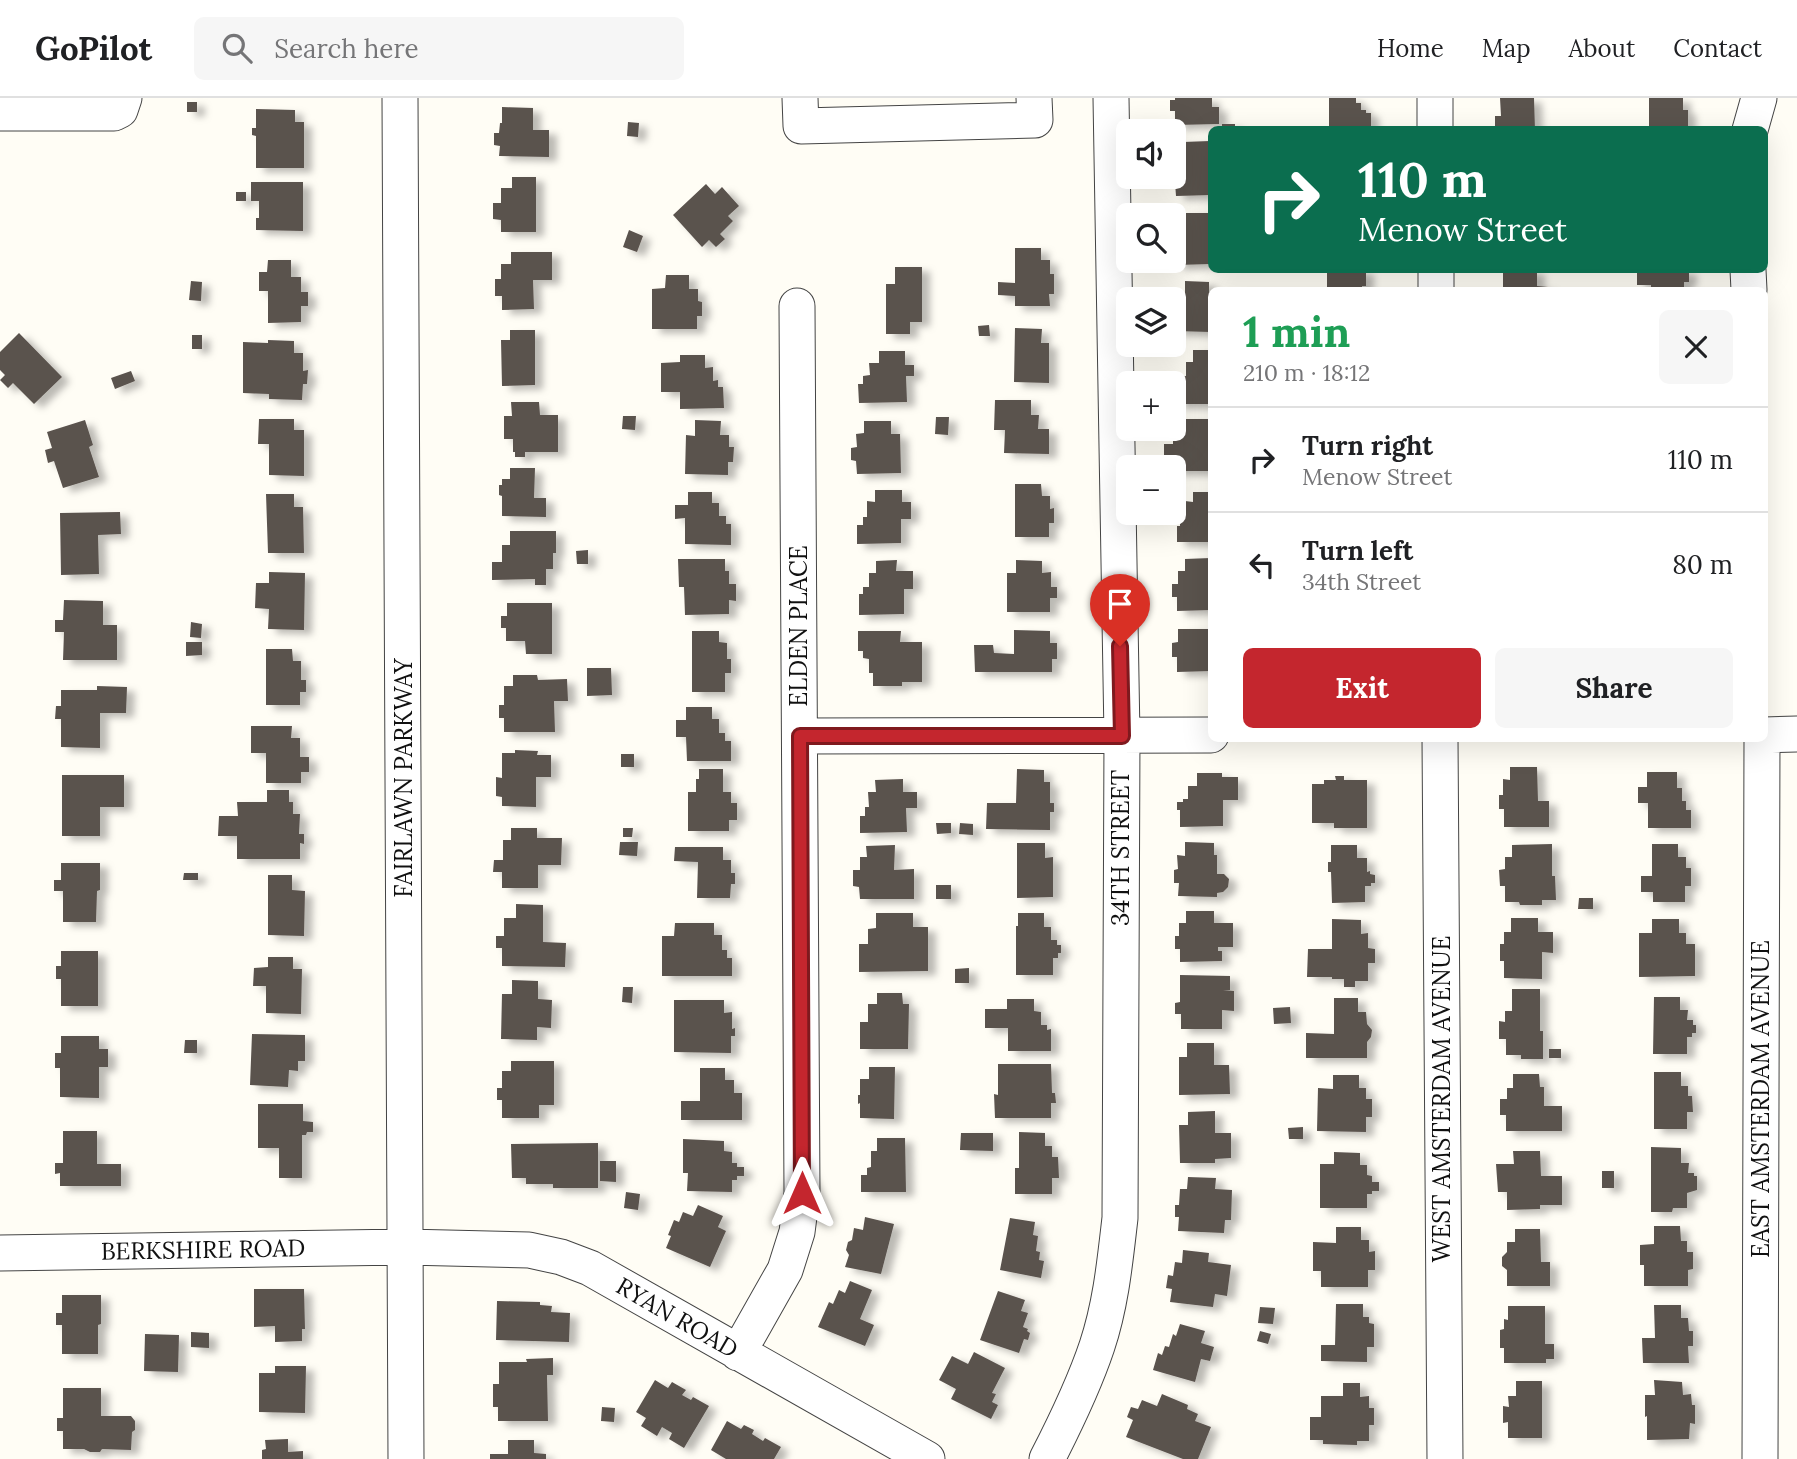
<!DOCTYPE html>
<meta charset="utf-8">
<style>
:root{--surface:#fff;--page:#f6f6f6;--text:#202124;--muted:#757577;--line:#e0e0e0;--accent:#c4262e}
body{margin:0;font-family:Lora,serif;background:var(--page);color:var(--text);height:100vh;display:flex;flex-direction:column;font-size:26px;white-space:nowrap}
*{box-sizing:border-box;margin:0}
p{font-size:23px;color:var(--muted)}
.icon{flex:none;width:38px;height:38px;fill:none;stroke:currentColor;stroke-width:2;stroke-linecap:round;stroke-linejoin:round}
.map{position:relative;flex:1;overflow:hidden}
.drawer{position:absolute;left:1208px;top:189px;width:560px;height:455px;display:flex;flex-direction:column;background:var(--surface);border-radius:10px;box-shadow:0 7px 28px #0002}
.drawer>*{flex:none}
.top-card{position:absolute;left:1208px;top:28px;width:560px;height:147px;border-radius:10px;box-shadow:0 7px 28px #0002;background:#0b6e4f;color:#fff;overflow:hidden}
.fabs{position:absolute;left:1116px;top:21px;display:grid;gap:14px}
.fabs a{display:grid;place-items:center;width:70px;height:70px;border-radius:10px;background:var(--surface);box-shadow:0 7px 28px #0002;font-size:35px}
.pin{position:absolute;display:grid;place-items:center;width:60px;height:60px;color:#fff;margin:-72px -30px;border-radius:50% 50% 50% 0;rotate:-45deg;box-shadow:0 0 7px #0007}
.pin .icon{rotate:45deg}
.me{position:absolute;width:77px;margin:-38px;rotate:0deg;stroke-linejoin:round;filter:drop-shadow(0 0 5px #0008)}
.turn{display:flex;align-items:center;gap:24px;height:147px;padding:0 35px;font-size:32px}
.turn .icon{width:91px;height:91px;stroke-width:2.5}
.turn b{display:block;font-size:49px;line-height:60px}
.round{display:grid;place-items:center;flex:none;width:74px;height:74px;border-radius:10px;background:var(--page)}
.headline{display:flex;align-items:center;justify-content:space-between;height:119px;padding:0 35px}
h1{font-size:42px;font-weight:700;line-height:52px;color:#1e9e55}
.button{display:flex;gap:14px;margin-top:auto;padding:14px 35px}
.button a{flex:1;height:80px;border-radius:10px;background:var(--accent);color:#fff;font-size:28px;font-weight:700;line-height:80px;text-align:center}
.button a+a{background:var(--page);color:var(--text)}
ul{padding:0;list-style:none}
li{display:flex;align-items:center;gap:21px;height:105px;padding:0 35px;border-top:2px solid var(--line)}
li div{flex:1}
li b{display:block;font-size:26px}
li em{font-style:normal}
header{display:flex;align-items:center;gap:42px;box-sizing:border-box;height:98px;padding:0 35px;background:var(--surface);border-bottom:2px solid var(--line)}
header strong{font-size:33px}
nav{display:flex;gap:38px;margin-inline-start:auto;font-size:24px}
.search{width:490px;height:63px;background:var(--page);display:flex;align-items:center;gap:18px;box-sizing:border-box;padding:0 24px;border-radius:10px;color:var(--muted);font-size:26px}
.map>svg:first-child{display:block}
.building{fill:#5a524d;filter:url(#shadow)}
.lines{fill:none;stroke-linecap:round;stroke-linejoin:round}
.minor-casing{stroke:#444;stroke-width:37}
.minor{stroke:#fff;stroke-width:35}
.route-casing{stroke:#7f191e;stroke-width:18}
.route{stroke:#c4262e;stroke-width:12}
.labels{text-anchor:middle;stroke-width:7;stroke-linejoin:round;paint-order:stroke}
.street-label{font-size:24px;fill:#111;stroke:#fff}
</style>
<header>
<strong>GoPilot</strong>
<div class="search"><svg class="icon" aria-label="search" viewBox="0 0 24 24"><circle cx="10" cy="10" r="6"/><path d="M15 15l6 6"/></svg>Search here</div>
<nav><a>Home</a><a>Map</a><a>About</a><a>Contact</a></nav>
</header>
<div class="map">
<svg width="1797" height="1361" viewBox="0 0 1797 1361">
<defs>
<filter id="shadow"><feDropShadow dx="8" dy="4.5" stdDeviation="3.5" flood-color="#0004"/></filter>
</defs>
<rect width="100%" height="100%" fill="#fffdf5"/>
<path class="building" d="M1175,0H1212V9H1219V26L1175,27V13H1170V2H1175Z
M1329,0H1356V5H1361V12H1366V15H1371V32H1329Z
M1500,0H1534L1535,32H1495V18H1501Z
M1649,0H1683V12H1688V31L1649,32Z
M187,4H197V14H187Z
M502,9L533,10V32H549V59L499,58L500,48L494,47V35H499L500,25H502Z
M256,11L295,12V24H304V70H256V38L252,37V30H256Z
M628,24L639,25L638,39L627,38Z
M1222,26H1235V32H1222Z
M1210,43L1211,97L1176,98L1175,84H1171V79H1174V58L1183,57V44Z
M512,79H536V134H501V122L493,121V105H501V90H512Z
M251,84H303V133L256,132V120H259V103H251Z
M706,86L715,96L722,89L739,108L728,118L733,123L720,136L725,141L716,149L709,142L702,149L673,117Z
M236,94H246V103H236Z
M1184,115H1209V126H1211V166L1176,167V153H1174L1175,126H1185Z
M629,132L643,138L637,154L623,149Z
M1015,150H1041V162H1050V176H1054V196H1049L1050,208H1015V198L998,197V184L1015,185Z
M511,154H552V182H533L534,211L502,212V198H495V181H501V166H511Z
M268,162H291V179H301V194H308V208H301V224L268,225V193H259V174H267Z
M895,169H922V224H910V236H886V186H895Z
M1327,172H1366V188H1362V192H1327Z
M1503,172H1537V188L1548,189V192H1503Z
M1637,172H1689V184H1684V192H1651V187H1637Z
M666,177H689V191H698V203L702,204V218H697V231H652V191L665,190Z
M191,183L202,184L201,203L189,202Z
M1185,183L1209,184V194H1211V234L1175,233L1174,208H1176V195H1185Z
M989,227L990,238H979L978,228Z
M1015,230L1042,231L1041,245H1049V285L1014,284Z
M510,232H535V287L502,288L501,242H510Z
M19,235L62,279L34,306L13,285L8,290L0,282L5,277L0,272V254Z
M192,237H202V251H192Z
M268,242L294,243V255H303V273L308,272L307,286H303L302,302L269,301V296L243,295V244L268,245Z
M1193,252H1211V306H1176V288H1181V279L1186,278V264H1193Z
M879,253H905V267H914V278H906L907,304L859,305L858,286H863V278L870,277L869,265H879Z
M680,257H705V270L713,269V283L718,282V289H723L724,310L680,311V294H661V265L680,264Z
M131,273L135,283L115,291L111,280Z
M995,302H1031V317H1039L1038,331H1049V356L1004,355L1005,332H994Z
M511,304H539L540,317H558V354H525V359H515V354H513V341H504V318H512Z
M623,318H636L635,332L622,331Z
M936,319H949L948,337L935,336Z
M259,321H294V332H304V378L269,377V346H258Z
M1183,321H1211V373H1174V369H1164V346H1173V332H1183Z
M85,322L93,347L89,349L99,379L63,390L54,363L48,365L45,352L52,350L47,334Z
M695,322L721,323L720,337H729V349H734L733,364H728V377L685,376L686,337L695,338Z
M864,323H891V336H900L901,375L857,376L856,363L851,362V350L857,349L856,336L864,335Z
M510,370H535L534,400H546V419L502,418V398L499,397V387H502V381H510Z
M1015,386H1041L1042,398H1050V411L1054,410V425H1049V439H1015Z
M875,392H902V404H911V421H901V445L857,446V427H863V419H867V403L875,404Z
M688,394H712V405H719V418H726V426H731V447L685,446V420L675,421V407H688Z
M1193,394H1211V444H1177V428H1180V418L1185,419V403L1193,404Z
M266,396H294V409H303L304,455H268Z
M120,414L121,436L98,437L99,476L61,477L60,415Z
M510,433H556V455H553V471H546V487H535V481L492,482V464H502V447H510Z
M588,452V466H577L576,453Z
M1211,460V512L1177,513V499H1172V486H1178V473H1185V461Z
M678,461H725V473H729V486H736V503L729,502V516L685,517L684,489H679Z
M897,462L896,473H913V491H904V516L859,517V496H863V489H869V475H876V463Z
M1016,462L1042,463V475L1051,474V489H1057V500H1050V514H1007V475H1016Z
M269,474L305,475L304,532L268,531L269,511L255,510L256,485H269Z
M64,502L103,503V527H117V562H63L64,534H55V522H63Z
M507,505H552V556H526L525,543H506V530H501V518H507Z
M191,524L202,526L201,540L190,539Z
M1178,531H1211V573L1177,574V559H1172V545L1178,544Z
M1014,532L1050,533V545H1057V561H1052V574H975L974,547H993L994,555L1014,556Z
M692,533H719V544L727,545V561H731V575H725V594H692Z
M858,533H901L900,544H922V584H902V588H873V575H869V561L863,560V553H858Z
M186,544H202V557L186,558Z
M266,551H292L293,563H301V582H306V594H300V607H266Z
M587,570H611L612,597L587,598Z
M513,577H537L538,582L567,581L568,603H554L555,634H504V620H499V607H504V588H513Z
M97,588L127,589L126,615H100V650L61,649V621H55L56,608H61V592H97Z
M686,609H712V621H719V635H725V643H731V663H687L686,639H676V622H686Z
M251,628H292L291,640H300V659H309V674H301V685H266V655H251Z
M515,652L538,653L537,657H551V679H536V709L502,708V699L496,698V679L502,680V655H515Z
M621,656H634V669H621Z
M1510,669H1537L1538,703H1549V729H1504V711H1499V697H1503V681L1510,682Z
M699,671H723V694H731V705H737V722H729V733H688V694H696V681H699Z
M1017,671L1044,672V684H1050V705H1054V714H1050V732L986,731L987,705H1016Z
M1647,674H1677V690H1682V703H1686V712H1691V730H1648V705H1638V689H1647Z
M1197,675H1222V679H1238V702H1223V728L1180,729V712H1177V704H1183V701H1188V688H1197Z
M62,677H124V709H100V738H62Z
M1335,678H1344V682H1367V730H1334V725H1312V686H1324V682H1336Z
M903,681V694H917V710H906L907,734L860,735V718H865V709H869L868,694H876L875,682Z
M267,692H289V704H293V716H300L299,736H304V746L300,745V761H237V738H218L219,718H238L237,704H267Z
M936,725H951V735L937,736Z
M960,725L973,726V737L959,736Z
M511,730H537V740H562L561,767H538V790H502V774H493L494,762H503V742H511Z
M623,730H633L632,739H623Z
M620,744H638L637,758L619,757Z
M1185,744L1214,745V757H1217V776H1224L1229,781L1228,789L1223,794L1217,795V799L1178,798L1179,785H1174V772L1178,771L1177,757L1185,758Z
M1017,745H1045V760L1053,759V799L1017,800Z
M1552,746V778H1555L1556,802H1542V807H1520L1519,804H1505V788H1500L1499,772L1505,771V759H1512V747Z
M1652,746H1678V759H1686V770H1691V788H1685V804H1653V794H1641V778H1652Z
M895,747L894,772L914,771V801H860L859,789L853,788V772H860V759H867L866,748Z
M1331,747H1357V760H1367V774L1370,773V776L1375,777V785H1371V788H1365V804L1332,805L1331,774H1328V764H1331Z
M675,749H723V762H731V775H735V786H731L730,800H697L698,764L674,763Z
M61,765H100V792L97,793L96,824H63V793H54V782H61Z
M184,775H198V782H183Z
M268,777H292V792L305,793L304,838L268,837Z
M936,787H951V801H936Z
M1579,800H1593V811H1578Z
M516,806L543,807V844L566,845L565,869L502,868V850H496V838H504V820H516Z
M1186,813H1214V825H1233V849H1218V853H1222V863L1180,864V851H1175V838H1179V825H1186Z
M876,815H913V829H928V873L859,874V846H868V831L876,830Z
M1018,815H1044V829H1051V842H1057V847H1061V855H1058V860H1053V877H1016V828H1018Z
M1511,820H1538V834H1553V855L1542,854V881L1504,880V863H1500V846H1504V834H1511Z
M1332,821L1361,822V836L1368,835V850L1375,851V865H1368V883H1355V889H1344V881H1332V879H1307L1308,851H1332Z
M1652,821H1679V835H1686V846H1695V878L1639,879V835H1652Z
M675,825H714V837H722V852H727V860H732V878H662V838H674Z
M61,853H98V908H61V881H56V868H61Z
M268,859H293V871H302L301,916L266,915V888H253L254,870L268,869Z
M969,870V885H955V871Z
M1180,877L1230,878V892H1223L1234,893V913L1222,912V931H1181V916H1175V905L1180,904Z
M512,882L538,883V901L552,902L551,930L537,929V942L501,941L502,896H512Z
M623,889H633L632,905L622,904Z
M1512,891H1540V933H1543V961H1521V957H1506V941H1499V923L1505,924V913H1512Z
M877,895H902L903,906H909L908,951H860V924H868V906H877Z
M1654,899H1680V912H1688L1687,922H1693V927H1696V935H1692V939H1687V956H1653Z
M1334,900H1358V914H1366L1367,926L1372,932L1371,939L1367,944V960H1306V935L1334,936Z
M1007,901H1034V913L1041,914V927H1047V932L1051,931V953H1008V930H985V911H1007Z
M674,902H724V915L732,914V931L735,930V938H731V955L674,954Z
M1290,909L1291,925L1274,926L1273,910Z
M252,936L305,937V963H298V973L289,972L288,989L250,987Z
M61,938H99V951H108V969H99V1000L60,999V970H55V955H61Z
M185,942H197V955H184Z
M1187,945H1214V967H1229L1230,996L1179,997V959H1187Z
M1549,951H1561V960H1549Z
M511,963H554V1007H539V1020H502V1002H497V990H502V973H511Z
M998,966H1051L1052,995H1055L1056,1005H1051V1020H995L994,996L998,997Z
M869,969H895L894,1021L860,1020V1005L858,1006V997H860V981H869Z
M700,970H725V982H734V995H742V1022H681V1003H700Z
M1654,974H1681V988H1688V998H1692L1693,1014H1687V1031H1654Z
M1513,976H1539L1540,989H1544V1008H1562V1033H1506V1017H1500V1001H1507V990H1513Z
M1333,977H1359V990H1366V1001H1372V1019H1366V1034L1317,1033L1318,990L1333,991Z
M258,1006H303V1023L313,1024V1034H307L306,1037H302V1080H279V1050H258Z
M1215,1013V1035H1231V1060L1215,1061V1065H1180L1179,1027H1188V1014Z
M1303,1029V1041H1289L1288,1030Z
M63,1033H97V1066H121V1088H60V1075L55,1076V1065H63Z
M1019,1034L1045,1035V1048H1052V1059H1058L1059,1080H1052V1096H1015V1070H1019Z
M961,1035H993V1053L960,1052Z
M877,1040H905L906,1094H861V1077H867V1070L871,1069V1053H877Z
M683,1041L724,1043V1053L732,1054V1065H737V1069H744V1078H737V1082H732V1094L687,1093L688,1075H683Z
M598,1045V1090H553V1086H526V1080H512L511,1046Z
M1651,1049L1681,1050V1065H1689L1688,1075H1694V1078H1697V1092L1687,1095V1110H1673L1672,1114H1651Z
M1513,1053H1540L1541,1078H1562V1107H1540V1111L1507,1112V1094H1498L1496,1066H1514Z
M1334,1054L1360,1055V1067H1367V1077L1372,1078V1084H1379V1093H1372V1096H1367V1110H1320V1066H1334Z
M600,1063H616V1084L600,1083Z
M1602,1073H1614V1090H1602Z
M1188,1079L1216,1080L1215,1091L1232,1092L1231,1122H1225L1224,1135L1178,1133L1179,1119H1175V1107H1179L1180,1091H1187Z
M626,1094L640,1096L638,1112L624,1110Z
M698,1107L723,1118L718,1129L726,1133L710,1169L666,1150L671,1138L668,1137L674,1122L679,1124L683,1114L693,1118Z
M865,1119L894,1126L881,1176L845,1169L849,1157L846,1152L848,1144L852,1142L854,1130L863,1132Z
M1010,1120L1035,1124L1033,1137L1038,1138L1036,1153L1040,1154L1039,1162L1044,1163L1041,1180L1000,1172Z
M1654,1128H1680L1681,1143H1687V1154H1693V1171L1688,1172V1188H1644V1167H1640V1147L1654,1146Z
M1336,1129H1361V1142H1369V1154L1375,1153V1172H1368V1189H1321V1173H1313V1144L1336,1145Z
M1515,1131H1540L1541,1164H1550V1188H1507V1172L1502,1168V1159L1507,1154V1144H1515Z
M1183,1152L1209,1155L1208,1164L1231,1167L1227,1198L1215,1196L1213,1209L1170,1204L1172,1191L1166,1190L1168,1177L1173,1178L1175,1164L1182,1165Z
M850,1183L872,1192L860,1221L874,1227L865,1248L818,1229L829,1204L833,1206L839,1192L845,1195Z
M254,1191H304L305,1231H302V1243L275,1244V1228L254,1229Z
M998,1193L1025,1202L1021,1213L1028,1215L1023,1229L1028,1231L1027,1233L1030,1235L1028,1242L1024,1241L1019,1255L980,1242Z
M62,1197H101V1226L98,1227V1256H62V1227H56V1215H62Z
M497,1203L540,1204V1207L552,1208L551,1214L570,1215L569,1244L496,1242Z
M1336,1206H1363V1219H1369V1225L1374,1226V1249H1367V1264L1321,1263V1247H1335Z
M1654,1207H1681V1220H1688L1689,1233H1693V1248H1688L1689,1265H1643L1642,1240H1655Z
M1508,1208H1545V1246H1554V1261H1546V1265H1504V1250H1500V1232L1504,1231V1221L1508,1222Z
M1260,1209L1275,1210L1273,1226L1258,1225Z
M1180,1226L1205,1233L1201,1245L1214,1249L1210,1263L1201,1261L1195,1284L1153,1272L1158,1255L1162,1257L1165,1248L1169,1249L1173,1236L1176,1238Z
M1260,1233L1271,1236L1268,1246L1257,1243Z
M191,1234L209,1235V1250L191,1249Z
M145,1236L179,1237L178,1274L144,1273Z
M974,1254L1005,1270L992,1295L996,1296L992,1304L998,1307L991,1321L951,1301L956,1291L939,1282L952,1258L968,1266Z
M553,1260V1277H547L548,1323H498V1309H493V1286H499V1264H527L526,1261Z
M275,1268H306L305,1315L259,1314V1275H275Z
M655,1282L668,1290L672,1284L686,1292L682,1297L691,1302L693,1299L709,1308L684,1350L669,1341L672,1335L662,1329L657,1338L641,1328L646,1320L636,1314Z
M1654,1282L1682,1284L1683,1297L1691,1296L1692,1307H1695V1326L1690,1325L1689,1341L1647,1342V1318L1645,1319V1297H1655Z
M1516,1283H1542V1340H1508V1324L1503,1325V1308L1509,1309L1508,1298H1516Z
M1343,1285H1360V1299L1369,1298V1310H1374V1327H1369V1343H1357V1347L1323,1346V1342H1310V1319H1321V1298H1343Z
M63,1290H101V1318H131L135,1323V1332L132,1334L131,1352L102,1351L100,1354H90L84,1351H63V1333H57V1320H63Z
M1162,1296L1188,1307L1187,1311L1198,1316L1195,1323L1211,1329L1198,1361H1183L1126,1339L1133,1322L1127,1319L1131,1309L1138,1311L1142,1302L1157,1308Z
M602,1309L615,1310L614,1324L601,1323Z
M727,1323L741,1331L744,1327L754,1332L752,1336L763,1343L765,1340L781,1349L774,1361H726L711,1352Z
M288,1341V1354L303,1353V1361H262V1352L266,1351L265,1342Z
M508,1342H534V1355L546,1356V1361H490V1356H508Z"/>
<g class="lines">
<g class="minor-casing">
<path id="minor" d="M400,0L406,1361
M800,0L801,28L1035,22L1034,0
M1435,0V32
M0,15H114L120,12L124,0
M1750,32L1759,0
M1436,172V192
M1748,172L1749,192
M1764,637L1797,636
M800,638L1211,637
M1440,640L1445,1361
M0,1155L406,1149L529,1152L561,1159L590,1170L927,1361
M738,1255L785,1172L797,1134L802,1095L797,208
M1047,1361C1066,1324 1084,1287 1097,1248C1111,1206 1115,1163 1120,1120L1122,638L1111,0
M1760,1361L1762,640"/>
</g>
<use href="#minor" class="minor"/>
</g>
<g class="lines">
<g class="route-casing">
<path id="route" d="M802,1095L800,638H1122L1120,548"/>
</g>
<use href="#route" class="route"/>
</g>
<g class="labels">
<g class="street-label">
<text transform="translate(799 528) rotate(-90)" y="8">ELDEN PLACE</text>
<text transform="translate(404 680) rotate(-90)" y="8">FAIRLAWN PARKWAY</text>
<text transform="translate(1121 750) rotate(-90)" y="8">34TH STREET</text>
<text transform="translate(1442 1001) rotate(-90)" y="8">WEST AMSTERDAM AVENUE</text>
<text transform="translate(1761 1001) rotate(-90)" y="8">EAST AMSTERDAM AVENUE</text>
<text transform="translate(203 1152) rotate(-1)" y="8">BERKSHIRE ROAD</text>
<text transform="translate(677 1220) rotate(30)" y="8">RYAN ROAD</text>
</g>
</g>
</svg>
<div class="fabs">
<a><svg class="icon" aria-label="sound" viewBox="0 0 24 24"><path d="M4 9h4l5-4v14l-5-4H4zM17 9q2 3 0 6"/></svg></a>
<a><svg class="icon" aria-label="search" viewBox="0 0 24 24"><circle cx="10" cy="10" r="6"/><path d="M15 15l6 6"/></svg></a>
<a><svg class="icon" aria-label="layers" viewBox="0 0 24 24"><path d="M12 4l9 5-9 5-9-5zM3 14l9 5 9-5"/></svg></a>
<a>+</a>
<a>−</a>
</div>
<div class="pin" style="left:1120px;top:548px;background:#d93025"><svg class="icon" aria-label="arrive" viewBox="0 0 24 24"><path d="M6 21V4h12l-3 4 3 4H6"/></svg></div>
<svg class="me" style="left:802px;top:1095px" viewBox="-20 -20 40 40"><path d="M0-17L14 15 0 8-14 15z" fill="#c4262e" stroke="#fff" stroke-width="4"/></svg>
<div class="top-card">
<div class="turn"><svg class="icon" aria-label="right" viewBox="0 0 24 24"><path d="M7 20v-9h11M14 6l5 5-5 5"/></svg><div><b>110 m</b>Menow Street</div></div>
</div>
<section class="drawer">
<div class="headline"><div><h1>1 min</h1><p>210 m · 18:12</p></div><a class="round"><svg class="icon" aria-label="close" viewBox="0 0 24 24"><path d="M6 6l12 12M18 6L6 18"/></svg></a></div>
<ul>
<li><svg class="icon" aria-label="right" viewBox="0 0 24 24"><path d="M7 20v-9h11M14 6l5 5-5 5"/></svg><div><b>Turn right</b><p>Menow Street</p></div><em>110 m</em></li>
<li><svg class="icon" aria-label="left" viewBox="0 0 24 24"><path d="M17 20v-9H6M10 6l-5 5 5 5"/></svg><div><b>Turn left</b><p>34th Street</p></div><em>80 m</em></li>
</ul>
<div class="button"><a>Exit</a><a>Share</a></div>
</section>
</div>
